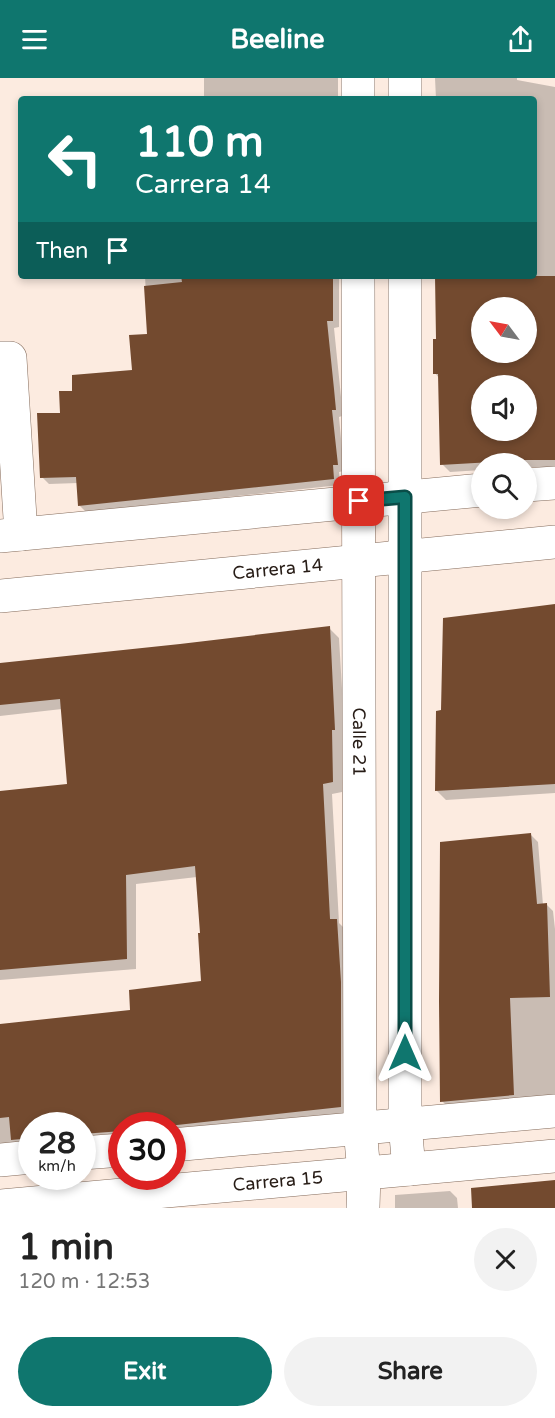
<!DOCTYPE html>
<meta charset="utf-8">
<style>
:root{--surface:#fff;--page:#f2f2f2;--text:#222;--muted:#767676;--accent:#0f766e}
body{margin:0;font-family:"Varela Round",sans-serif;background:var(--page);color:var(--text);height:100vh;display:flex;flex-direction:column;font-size:22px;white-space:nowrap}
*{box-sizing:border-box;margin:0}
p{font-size:20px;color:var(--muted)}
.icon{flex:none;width:33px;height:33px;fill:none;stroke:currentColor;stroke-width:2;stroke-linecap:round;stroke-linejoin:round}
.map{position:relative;height:1130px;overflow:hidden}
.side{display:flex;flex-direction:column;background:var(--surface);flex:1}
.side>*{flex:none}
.hud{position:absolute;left:18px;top:18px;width:519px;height:183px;border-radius:6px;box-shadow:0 3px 9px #0003;background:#0f766e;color:#fff;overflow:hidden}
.needle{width:39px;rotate:302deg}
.controls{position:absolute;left:471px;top:219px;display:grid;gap:12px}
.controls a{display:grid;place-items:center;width:66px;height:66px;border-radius:50%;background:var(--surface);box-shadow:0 3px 9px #0003;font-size:30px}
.speed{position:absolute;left:18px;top:1034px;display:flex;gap:12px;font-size:30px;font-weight:700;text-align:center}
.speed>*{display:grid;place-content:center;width:78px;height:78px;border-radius:50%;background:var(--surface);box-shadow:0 3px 9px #0003;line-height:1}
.speed small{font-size:15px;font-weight:400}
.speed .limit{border:9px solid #d22;background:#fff;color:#111}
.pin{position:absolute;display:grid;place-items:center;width:51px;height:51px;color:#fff;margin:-26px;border-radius:12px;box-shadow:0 3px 9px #0006}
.me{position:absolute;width:66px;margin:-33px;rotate:0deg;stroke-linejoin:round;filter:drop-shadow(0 0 4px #0008)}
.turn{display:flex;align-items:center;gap:21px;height:126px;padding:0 18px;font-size:27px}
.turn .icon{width:78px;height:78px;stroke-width:2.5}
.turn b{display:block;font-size:42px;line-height:51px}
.then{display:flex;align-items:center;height:57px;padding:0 18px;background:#0003;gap:12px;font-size:22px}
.round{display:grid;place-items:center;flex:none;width:63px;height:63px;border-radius:32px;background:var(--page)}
.summary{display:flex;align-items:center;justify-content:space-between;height:102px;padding:0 18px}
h1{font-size:36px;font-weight:700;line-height:45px}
.action{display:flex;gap:12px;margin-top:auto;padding:12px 18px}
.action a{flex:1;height:69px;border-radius:36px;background:var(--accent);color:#fff;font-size:24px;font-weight:700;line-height:69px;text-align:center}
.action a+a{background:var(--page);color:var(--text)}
header{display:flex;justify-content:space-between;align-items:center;height:78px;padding:0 18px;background:var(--accent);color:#fff;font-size:27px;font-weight:700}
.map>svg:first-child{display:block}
.shadow{fill:#0003;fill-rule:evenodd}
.building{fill:#734a2f;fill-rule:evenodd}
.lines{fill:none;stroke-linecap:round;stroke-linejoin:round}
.minor-casing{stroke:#846b5b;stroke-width:34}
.minor{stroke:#fff;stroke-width:33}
.route-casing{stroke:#0a4d48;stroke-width:15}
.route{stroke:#0f766e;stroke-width:10}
.labels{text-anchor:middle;stroke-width:6;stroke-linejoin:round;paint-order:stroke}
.street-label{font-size:18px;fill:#271c16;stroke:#fcebe0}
</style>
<header><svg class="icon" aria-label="menu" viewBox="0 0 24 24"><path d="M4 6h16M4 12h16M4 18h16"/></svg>Beeline<svg class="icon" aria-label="share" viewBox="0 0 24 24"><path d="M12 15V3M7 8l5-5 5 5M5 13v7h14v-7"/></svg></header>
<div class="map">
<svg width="555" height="1130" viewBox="0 0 555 1130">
<rect width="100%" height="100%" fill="#fcebe0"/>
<path class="shadow" d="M204,0H338V21H204Z
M435,0H517V2L555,9V389H526V386H482V392L450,394L442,386L439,300L435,295L438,262L436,198H534V21H436ZM482,230H526V274H482ZM482,308H526V352H482Z
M145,198H339V249L334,250L341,319L342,338L339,339L344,393L339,394L340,407L86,434L79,427L78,405L49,406L42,399L61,336L74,314L133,294L148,257Z
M555,529V715L446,722L437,713L443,633Z
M329,550L339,560L345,662H342V714L332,716L339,845L347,853L351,1039L172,1059V1047H122V1064L82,1068V1047H32V1071L0,1076V947L132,934L202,904V856L197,799L136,806V891L0,902V715L69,707L62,631L0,638V587Z
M531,757L538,764L543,827L546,826L553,833L555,851V1020L449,1030L442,1023Z
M450,1113L457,1120L458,1130H395V1117Z"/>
<path class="building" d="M181,198H333V243H327L334,311L336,332H332L338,387H333L334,401L78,428L76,399L40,400L37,335H60L59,313H72V297L132,292L129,257L147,256L144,208L182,204Z
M435,198H555V382H525L440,387L438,296H433V261H436ZM482,230H526V274H482ZM482,308H526V352H482Z
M555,526V706L435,713L436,633L441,632L443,540Z
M330,548L335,652H332L333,704L323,706L330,841H337L341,904V1029L177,1047H122V1053L82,1056V1047H32V1060L11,1062L9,1039L0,1040V946L130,932L129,912L201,903L198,855H200L195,788L126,797L127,881L0,892V713L67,706L60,621L0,627V585L180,566Z
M531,755L537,826L547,825L550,919L510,920L514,1017L440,1024L439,923L440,764Z
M555,1102V1130H472L471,1110Z"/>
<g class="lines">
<g class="minor-casing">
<g id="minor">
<path d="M358,0V21"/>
<path d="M405,0V21"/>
<path id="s1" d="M358,198L360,1050L364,1095L363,1130"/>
<path d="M405,198V1046L409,1091"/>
<path d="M0,280H10L21,456"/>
<path d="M526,407L555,405"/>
<path d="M0,458L482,412"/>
<path id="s2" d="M0,518L555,464"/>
<path d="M172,1067L555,1033"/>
<path d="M82,1075L122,1072"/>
<path d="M0,1082L32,1079"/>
<path id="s3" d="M0,1128L555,1078"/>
</g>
</g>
<use href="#minor" class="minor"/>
</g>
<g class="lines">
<g class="route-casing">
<path id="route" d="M359,423L405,419V975"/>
</g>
<use href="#route" class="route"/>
</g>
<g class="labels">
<g class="street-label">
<text dy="6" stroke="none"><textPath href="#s2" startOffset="279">Carrera 14</textPath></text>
<text dy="6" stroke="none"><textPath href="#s1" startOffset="466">Calle 21</textPath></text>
<text dy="6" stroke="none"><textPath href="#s3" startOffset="279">Carrera 15</textPath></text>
</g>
</g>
</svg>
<div class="controls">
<a><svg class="needle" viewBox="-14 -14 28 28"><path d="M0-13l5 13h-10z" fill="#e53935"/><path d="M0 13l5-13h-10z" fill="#767676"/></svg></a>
<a><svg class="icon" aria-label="sound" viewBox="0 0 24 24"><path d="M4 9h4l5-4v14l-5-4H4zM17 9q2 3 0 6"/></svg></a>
<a><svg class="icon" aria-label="search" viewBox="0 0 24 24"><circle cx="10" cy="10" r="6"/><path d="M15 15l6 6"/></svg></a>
</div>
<div class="speed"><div>28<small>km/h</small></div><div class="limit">30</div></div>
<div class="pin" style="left:359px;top:423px;background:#d93025"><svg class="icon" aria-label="arrive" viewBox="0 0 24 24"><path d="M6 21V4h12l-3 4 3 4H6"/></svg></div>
<svg class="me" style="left:405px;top:975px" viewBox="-20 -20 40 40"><path d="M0-17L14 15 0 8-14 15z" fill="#0f766e" stroke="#fff" stroke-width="4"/></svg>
<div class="hud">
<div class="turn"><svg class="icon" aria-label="left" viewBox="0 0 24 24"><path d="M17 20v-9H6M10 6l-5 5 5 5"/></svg><div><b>110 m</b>Carrera 14</div></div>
<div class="then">Then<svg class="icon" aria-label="arrive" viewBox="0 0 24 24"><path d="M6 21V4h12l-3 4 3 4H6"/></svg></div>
</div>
</div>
<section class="side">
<div class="summary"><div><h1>1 min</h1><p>120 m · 12:53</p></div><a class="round"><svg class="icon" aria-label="close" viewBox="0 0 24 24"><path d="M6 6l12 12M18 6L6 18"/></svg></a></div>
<div class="action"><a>Exit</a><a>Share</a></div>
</section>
